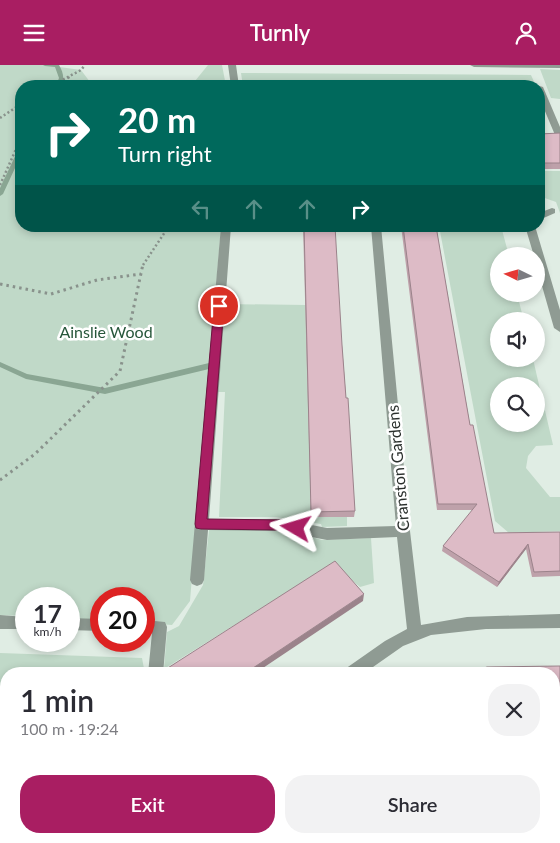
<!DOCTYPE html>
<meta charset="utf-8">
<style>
:root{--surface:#fff;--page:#f2f2f3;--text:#2b2b33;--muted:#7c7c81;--accent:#a91e62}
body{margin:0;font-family:Lato,sans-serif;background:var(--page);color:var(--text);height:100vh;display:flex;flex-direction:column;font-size:19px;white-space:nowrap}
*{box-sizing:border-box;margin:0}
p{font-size:16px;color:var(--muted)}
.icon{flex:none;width:28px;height:28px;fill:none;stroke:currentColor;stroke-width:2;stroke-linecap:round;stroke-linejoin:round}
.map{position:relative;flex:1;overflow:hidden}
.side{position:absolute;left:0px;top:602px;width:560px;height:176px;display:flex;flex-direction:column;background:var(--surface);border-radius:20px 20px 0 0;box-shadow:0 2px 8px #0003}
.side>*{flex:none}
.top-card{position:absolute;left:15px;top:15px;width:530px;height:152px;border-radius:20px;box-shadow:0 2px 8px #0003;background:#00695c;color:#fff;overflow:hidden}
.needle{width:32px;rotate:275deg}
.tools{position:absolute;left:490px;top:182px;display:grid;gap:10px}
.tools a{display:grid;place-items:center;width:55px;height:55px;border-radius:50%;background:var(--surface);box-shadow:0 2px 8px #0003;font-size:25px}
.speed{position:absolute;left:15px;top:522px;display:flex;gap:10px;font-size:25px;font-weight:700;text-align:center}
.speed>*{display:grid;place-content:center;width:65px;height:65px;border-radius:50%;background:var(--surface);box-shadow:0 2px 8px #0003;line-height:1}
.speed small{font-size:12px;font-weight:400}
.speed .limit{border:8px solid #d22;background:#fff;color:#111}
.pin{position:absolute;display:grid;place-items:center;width:42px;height:42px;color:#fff;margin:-21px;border:2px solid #fff;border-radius:50%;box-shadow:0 1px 5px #0007}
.me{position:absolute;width:55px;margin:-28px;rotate:277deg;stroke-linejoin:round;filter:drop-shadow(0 0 4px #0008)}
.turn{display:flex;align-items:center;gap:18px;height:105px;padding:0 20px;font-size:22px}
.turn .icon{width:65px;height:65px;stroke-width:2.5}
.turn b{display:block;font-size:35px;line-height:42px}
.lanes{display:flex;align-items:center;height:48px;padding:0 20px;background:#0003;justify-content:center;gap:25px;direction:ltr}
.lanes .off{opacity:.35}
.round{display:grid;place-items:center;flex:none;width:52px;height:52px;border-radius:20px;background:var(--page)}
.headline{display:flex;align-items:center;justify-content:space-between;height:85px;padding:0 20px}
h1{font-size:30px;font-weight:600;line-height:38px}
.cta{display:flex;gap:10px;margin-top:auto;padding:10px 20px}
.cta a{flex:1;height:58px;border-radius:20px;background:var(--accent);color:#fff;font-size:20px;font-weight:600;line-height:58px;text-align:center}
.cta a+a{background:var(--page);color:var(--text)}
header{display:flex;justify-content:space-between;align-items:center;height:65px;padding:0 20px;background:var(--accent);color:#fff;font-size:22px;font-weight:600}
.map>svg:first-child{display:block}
.green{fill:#c0d9c8;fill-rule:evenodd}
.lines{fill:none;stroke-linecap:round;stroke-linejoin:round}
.stream{fill:#8aa693;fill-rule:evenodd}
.path-far1{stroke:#89928c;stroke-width:2.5;stroke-dasharray:2 2.5;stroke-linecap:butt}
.path{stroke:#89928c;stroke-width:3;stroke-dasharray:2.5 4;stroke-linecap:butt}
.minor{fill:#8f9b93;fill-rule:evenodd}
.wall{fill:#bea1aa}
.shaded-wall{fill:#9b838b}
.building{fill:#ddbbc6;stroke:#9b838b}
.route{fill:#a91e62;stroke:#6e1440}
.labels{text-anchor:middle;stroke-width:5;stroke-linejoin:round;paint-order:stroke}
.park-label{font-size:16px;fill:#27573b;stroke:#fff}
.street-label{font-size:16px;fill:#2a2f2c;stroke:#fff}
</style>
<header><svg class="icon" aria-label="menu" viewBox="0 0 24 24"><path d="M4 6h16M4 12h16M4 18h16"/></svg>Turnly<svg class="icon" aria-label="person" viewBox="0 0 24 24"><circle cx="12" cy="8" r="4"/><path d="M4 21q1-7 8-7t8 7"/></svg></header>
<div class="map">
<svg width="560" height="778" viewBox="0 0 560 778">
<rect width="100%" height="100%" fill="#e0ede4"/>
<path class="green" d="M0,0H45L81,5L93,21H21V161H221L190,536L172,560L144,558V534H101V556L69,554V534H26V551L0,550Z
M208,0H222L226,21H141L195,16Z
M540,4L560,5V34L551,33Z
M241,8L531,10L536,21H243Z
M539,106H560V148L556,137L539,131Z
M439,161H501L509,191H499V229H517L524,256H499V294H533L553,380L536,381L528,391L526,403L550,432H560V466L509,468L495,456ZM499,321H536V359H499Z
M225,239L306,240L311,452H347V461L322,462L321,459L276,452H219L225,327H218Z
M266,464L295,467L322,475L371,473L374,518L360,522L332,499L164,604L167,567L179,561L203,520L209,465Z
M0,588L142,593L145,609H6V668H0Z
M560,665V778H523L519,773L554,772V666Z
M329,772H400V773L373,778H321Z
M407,773H486L478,778H417Z"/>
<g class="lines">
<path class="stream" d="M43,0H59C63,7 65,13 61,21H56L59,13L55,2L45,1Z
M21,83V90L3,129L0,131V123L18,85Z
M0,297L27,309L105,323L209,298L212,301L209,304L105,329L26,314L0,302Z"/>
<path class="path-far1" d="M68,12L74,21
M51,21L81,5L85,0
M0,53L21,39
M0,120L21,73
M143,200L169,161"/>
<path class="path" d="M0,219L51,229L97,215L141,209
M0,415L35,389L120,306L143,199"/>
<path class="minor" d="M228,0H236L239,21H231Z
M470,0H560V3L474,2Z
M536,20L543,22L560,62V72L555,70L539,32V21Z
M552,143L555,144V148L539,155V148Z
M221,161H231L209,454H281L327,463L396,461L371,161H381L410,466L421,560L467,552L560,549V563L486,564L431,570L403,581L363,609H343L345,604L385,576L407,564L397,472L327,475L281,466L208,465L204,515L202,519L197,521L192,519L190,515Z
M525,161H535L560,245V267L554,263L536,200V191H534Z
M0,550L26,552V564H0Z
M69,553L101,554V566L69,565Z
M144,555L165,557L167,562L163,609H148L152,568L144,567Z
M142,772H159L157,778H140Z
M496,772H515L517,778H498Z"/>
</g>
<path class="wall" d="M539,57L545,59L543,65L539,66V69L560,68V104H539Z
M303,161L342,280L355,446L354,452H311Z
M401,161H436L470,360L494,468L560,467V511L532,512L526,484L497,522L442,486L443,481L473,445H437Z
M560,601V647H554V609Z
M0,668H6V734H0Z
M266,772H315L308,778H269Z"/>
<path class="shaded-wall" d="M528,479L526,484L497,522L499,517Z
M364,529L363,536L254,609H244Z
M310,772H315L308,778H302Z"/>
<path class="building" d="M539,57L545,59L539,60V69L560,68V98H539Z
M304,161H335L342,280L346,333H348L355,446L311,447Z
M403,161H436L466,337L470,360H473L494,468L560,467V506L534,507L528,479L499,517L443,481L477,439H438Z
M335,496L364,529L244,609L160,608Z
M560,601V641L554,642V609H465L487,602Z
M0,668H6V729H0Z
M210,772H241L249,778H206Z
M268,772H310L302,778H272Z"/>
<path class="route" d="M219,237L224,241L207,454L281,455L300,459L302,463L300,467L296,468L281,465L201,464L196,463L195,459L214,241Z"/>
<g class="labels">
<g class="park-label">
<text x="106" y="273">Ainslie Wood</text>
</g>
<g class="street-label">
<text transform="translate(398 403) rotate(-95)" y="6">Cranston Gardens</text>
</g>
</g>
</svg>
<div class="tools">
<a><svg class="needle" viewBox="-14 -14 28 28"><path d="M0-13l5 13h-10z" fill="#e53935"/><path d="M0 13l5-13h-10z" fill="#7c7c81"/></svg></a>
<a><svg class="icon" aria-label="sound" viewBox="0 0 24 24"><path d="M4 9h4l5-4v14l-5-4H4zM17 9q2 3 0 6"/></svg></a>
<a><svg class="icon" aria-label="search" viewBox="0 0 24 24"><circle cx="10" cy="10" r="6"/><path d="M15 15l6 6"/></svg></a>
</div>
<div class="speed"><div>17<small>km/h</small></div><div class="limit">20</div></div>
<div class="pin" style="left:219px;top:241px;background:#d93025"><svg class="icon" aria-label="arrive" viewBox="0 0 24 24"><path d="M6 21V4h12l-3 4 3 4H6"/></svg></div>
<svg class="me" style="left:296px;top:463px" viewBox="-20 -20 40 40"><path d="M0-17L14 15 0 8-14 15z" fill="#a91e62" stroke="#fff" stroke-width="4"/></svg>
<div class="top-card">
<div class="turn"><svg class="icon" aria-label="right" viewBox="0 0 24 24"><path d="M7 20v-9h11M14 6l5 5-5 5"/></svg><div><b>20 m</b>Turn right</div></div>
<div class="lanes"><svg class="icon off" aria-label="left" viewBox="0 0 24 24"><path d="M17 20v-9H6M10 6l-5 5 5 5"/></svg><svg class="icon off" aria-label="ahead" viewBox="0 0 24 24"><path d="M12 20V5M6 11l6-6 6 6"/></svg><svg class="icon off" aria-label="ahead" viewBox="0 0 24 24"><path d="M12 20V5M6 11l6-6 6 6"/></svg><svg class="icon" aria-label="right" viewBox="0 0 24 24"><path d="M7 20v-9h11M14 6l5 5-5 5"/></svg></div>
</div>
<section class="side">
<div class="headline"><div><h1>1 min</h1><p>100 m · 19:24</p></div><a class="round"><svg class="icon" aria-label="close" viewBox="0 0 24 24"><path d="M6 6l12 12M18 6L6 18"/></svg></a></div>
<div class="cta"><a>Exit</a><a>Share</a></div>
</section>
</div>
